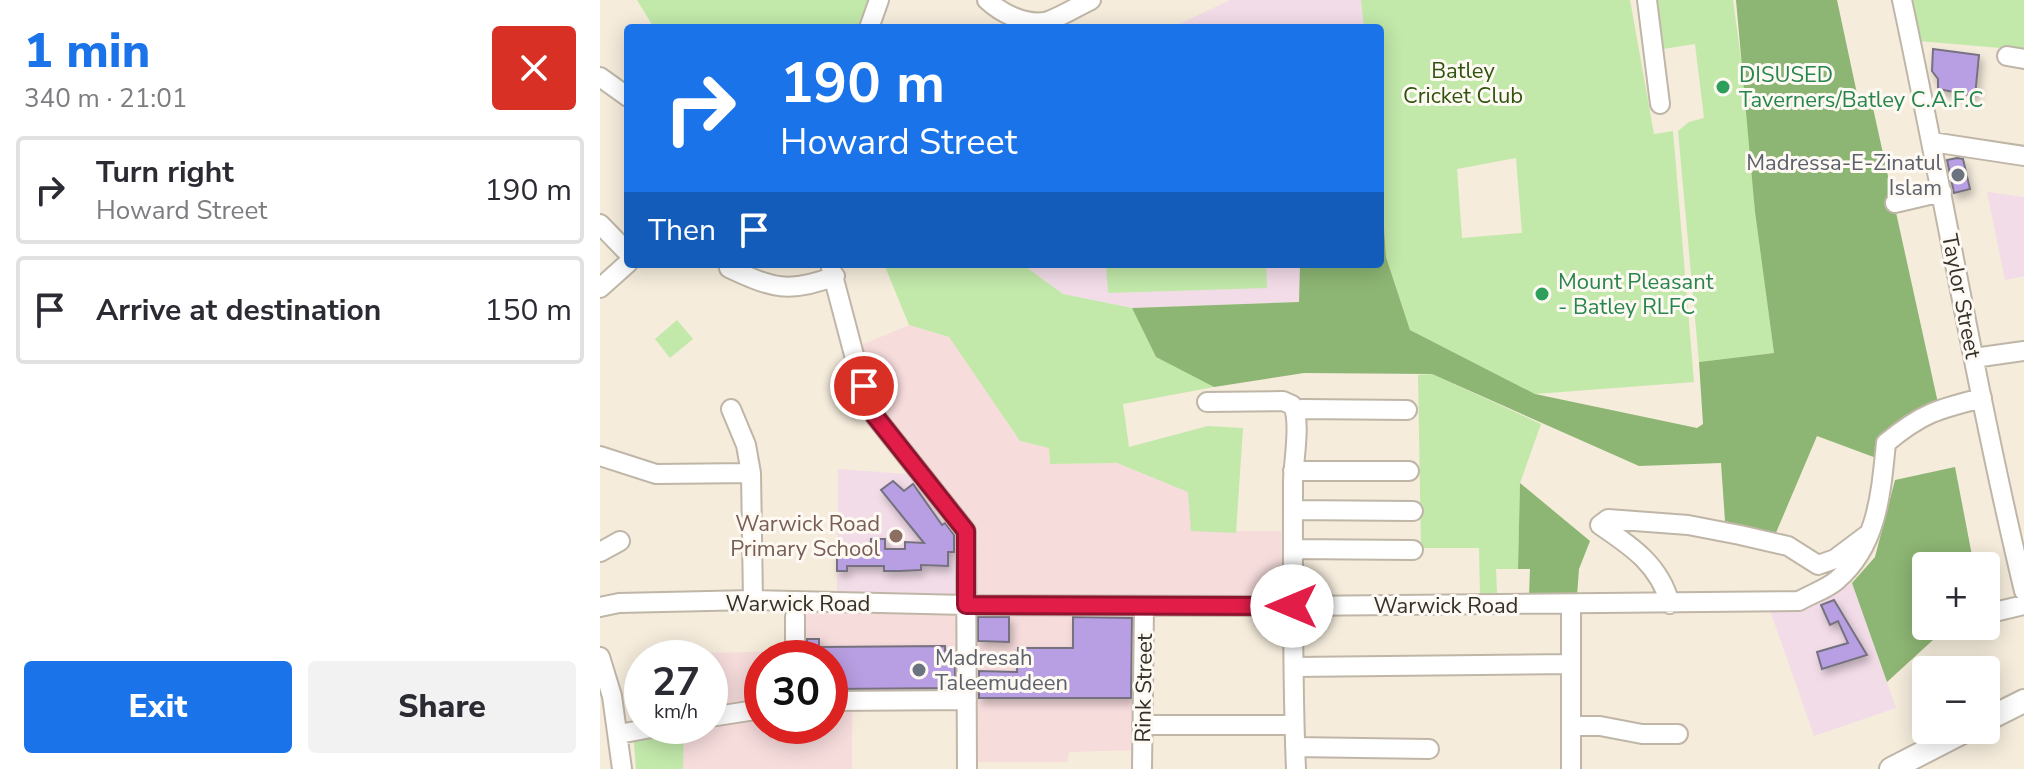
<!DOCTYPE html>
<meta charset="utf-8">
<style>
:root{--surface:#fff;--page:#f2f2f3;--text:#2b2b33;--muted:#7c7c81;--line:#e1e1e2;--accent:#1a73e8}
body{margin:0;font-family:"Nunito Sans",sans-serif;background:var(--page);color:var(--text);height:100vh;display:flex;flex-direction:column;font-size:30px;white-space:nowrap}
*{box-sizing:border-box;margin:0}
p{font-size:26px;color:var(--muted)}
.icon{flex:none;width:44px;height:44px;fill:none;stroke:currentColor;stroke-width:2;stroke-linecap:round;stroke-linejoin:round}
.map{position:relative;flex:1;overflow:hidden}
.panel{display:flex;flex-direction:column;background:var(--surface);width:600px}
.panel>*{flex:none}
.top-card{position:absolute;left:24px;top:24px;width:760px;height:244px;border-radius:8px;box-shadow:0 4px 20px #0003;background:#1a73e8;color:#fff;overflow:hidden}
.tools{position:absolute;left:1312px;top:552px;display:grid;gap:16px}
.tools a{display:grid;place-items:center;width:88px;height:88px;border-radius:8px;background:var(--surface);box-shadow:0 4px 20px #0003;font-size:40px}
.speed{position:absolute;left:24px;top:640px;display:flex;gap:16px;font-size:40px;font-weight:700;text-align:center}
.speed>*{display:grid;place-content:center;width:104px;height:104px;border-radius:50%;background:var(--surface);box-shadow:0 4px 20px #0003;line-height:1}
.speed small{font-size:20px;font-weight:400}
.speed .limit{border:12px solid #d22;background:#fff;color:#111}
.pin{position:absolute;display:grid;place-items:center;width:68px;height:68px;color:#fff;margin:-34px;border:4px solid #fff;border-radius:50%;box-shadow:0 2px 8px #0007}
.me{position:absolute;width:88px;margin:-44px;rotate:270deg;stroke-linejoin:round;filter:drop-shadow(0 0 6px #0008)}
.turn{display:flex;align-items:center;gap:28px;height:168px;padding:0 24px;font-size:36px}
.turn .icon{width:104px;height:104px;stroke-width:2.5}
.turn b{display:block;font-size:56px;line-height:68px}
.then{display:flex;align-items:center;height:76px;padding:0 24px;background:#0003;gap:16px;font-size:30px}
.round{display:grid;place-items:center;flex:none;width:84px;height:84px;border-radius:8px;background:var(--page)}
.headline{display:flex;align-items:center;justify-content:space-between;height:136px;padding:0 24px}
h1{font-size:48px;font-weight:800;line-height:60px;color:var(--accent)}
.button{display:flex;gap:16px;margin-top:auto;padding:16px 24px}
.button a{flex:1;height:92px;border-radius:8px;background:var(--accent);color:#fff;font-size:32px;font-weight:800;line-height:92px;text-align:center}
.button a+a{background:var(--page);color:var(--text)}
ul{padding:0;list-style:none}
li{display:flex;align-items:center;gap:24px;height:108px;margin:0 16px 12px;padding:0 8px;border:4px solid var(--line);border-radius:8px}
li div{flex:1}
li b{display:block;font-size:30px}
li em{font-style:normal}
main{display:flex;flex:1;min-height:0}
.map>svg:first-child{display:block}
.industrial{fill:#f7dcdc;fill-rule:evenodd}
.education{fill:#f2dce8}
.green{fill:#c2e8aa;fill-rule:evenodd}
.forest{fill:#8db573}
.building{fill:#b89fe3;stroke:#76717f;stroke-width:2;filter:url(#shadow)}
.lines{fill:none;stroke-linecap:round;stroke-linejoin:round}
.minor-casing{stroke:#bfb6a7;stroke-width:22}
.major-casing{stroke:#bfb6a7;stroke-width:26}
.minor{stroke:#fff;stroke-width:18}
.major{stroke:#fff;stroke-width:22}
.route-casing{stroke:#92132f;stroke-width:20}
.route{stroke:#e11d48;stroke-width:14}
.leisure-dot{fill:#2e9e5b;stroke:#fefaf3;stroke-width:3}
.worship-dot{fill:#6b7280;stroke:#fefaf3;stroke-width:3}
.education-dot{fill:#8d6e63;stroke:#fefaf3;stroke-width:3}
.labels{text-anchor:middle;stroke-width:6;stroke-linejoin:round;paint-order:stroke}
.park-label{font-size:22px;fill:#30540f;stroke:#fefaf3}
.leisure-label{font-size:22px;fill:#27864d;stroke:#fefaf3;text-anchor:start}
.worship-label{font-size:22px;fill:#5b616d;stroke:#fefaf3;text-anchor:end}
.street-label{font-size:22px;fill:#34312b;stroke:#fefaf3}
.education-label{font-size:22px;fill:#785e54;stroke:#fefaf3;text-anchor:end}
</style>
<main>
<section class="panel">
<div class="headline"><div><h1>1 min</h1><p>340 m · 21:01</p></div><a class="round" style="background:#d93025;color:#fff"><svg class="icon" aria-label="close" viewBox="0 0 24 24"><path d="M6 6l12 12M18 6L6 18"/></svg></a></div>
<ul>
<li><svg class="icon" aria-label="right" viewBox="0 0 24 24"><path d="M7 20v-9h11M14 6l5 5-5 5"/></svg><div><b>Turn right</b><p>Howard Street</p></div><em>190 m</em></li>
<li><svg class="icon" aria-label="arrive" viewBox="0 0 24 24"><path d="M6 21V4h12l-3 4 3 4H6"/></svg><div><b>Arrive at destination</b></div><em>150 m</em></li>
</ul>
<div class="button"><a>Exit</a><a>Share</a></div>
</section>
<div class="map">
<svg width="1424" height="769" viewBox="0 0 1424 769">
<defs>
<filter id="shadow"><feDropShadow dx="3" dy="5" stdDeviation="4" flood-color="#0004"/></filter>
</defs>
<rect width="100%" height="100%" fill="#f5ecdc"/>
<path class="industrial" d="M309,325L349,337L420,441L449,448L450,464L516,463L589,492L592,531H681L682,597H372L371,533L283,412L259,346Z
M375,609L537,610L539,750L469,752L467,762H375Z
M204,612L362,613L361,689L356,710L252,709V769H83L82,726H110V658L69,657L100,653L203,651ZM162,658H230V726H162Z"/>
<path class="education" d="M630,0H761L764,28H571Z
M1387,192L1424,197V276L1405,280Z
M422,264H700V302L532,308L463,294Z
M238,469L308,474L357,539L358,597H237Z
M1252,583L1296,708L1214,736L1170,610L1213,606Z"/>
<path class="green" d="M37,0H279L269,28H54Z
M761,0H1030L1054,134L1073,131L1094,382L935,394L810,330L786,257L780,166V28H764ZM916,158L922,233L862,238L857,169Z
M1055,0H1133L1148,112L1155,212L1174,353L1099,362L1078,131L1089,122L1104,118L1095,44L1063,49Z
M1312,0H1424V50L1318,41Z
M284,264H422L463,294L532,308L556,357L614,387L523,404L529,447L608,426L643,428L636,533L591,531L588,492L517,463L450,464L449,448L420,441L349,337L309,325Z
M506,264H666L667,288L508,293Z
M77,320L93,339L70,358L55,339Z
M832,374L941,424L920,483L918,569H896L897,593L880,594L879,548H821L818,375Z
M33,731L84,733L83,769H36Z"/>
<path class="forest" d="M1136,0H1237L1259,103L1273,108L1338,403L1309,415L1280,437L1279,459L1217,436L1175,535L1125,521L1121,463L1039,466L832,374L704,373L614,387L556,357L532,308L699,302L700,264H780V168L786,257L810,330L935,394L1097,428L1103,424L1099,362L1174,353L1155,212Z
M1355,467L1374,566H1326V626H1333V640L1287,682L1252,583L1275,557L1295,480Z
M920,483L990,541L979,569L977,596L929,597L930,569H918Z"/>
<path class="building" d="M1333,49L1379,55L1375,96L1338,89V79L1332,71Z
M1357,158L1363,159L1370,189L1354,193L1347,160Z
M293,481L304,491L313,484L342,525L345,523L354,535V552H348V566L321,565V570L300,571H284V566H247V571H237V552L270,549L271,539H285V549H305V542L324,543L281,490Z
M1234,600L1267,655L1222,669L1217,652L1248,643L1238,621L1230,625L1221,605Z
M378,617H409V642L378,641Z
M473,617L532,618L531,698H379V671L417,672L418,648H473Z
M207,639H219V647L345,646V651H351V656H355V688L230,689V658H207Z"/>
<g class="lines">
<g class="minor-casing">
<path id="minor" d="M387,0C401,13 424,25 445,22C457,19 478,6 491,0
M1047,0L1060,104
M1302,0C1344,196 1377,395 1424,591
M269,28L279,0
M1407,56L1424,59
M0,77L28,97
M1332,142L1424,156
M1295,203L1342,192
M0,224L28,253
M230,264L254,355L275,416L366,531L367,769
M129,268C172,288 189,294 235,276
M0,288L28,263
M1374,358L1424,351
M607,402L683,401L692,405C702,419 693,463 693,482C693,578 692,674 696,769
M131,409L146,445L151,473L153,600
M696,412L702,409L807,410
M0,456L56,474L151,473
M693,471H809
M693,510L813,511
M693,549L813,550
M0,552L20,541
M971,604V769
M1070,604C1060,565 1031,546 1000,525L1008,519L1088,525L1140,535L1188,546L1218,565L1235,559L1267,535
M0,607L19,603L153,600L366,605L692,606L1199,601C1211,594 1227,589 1237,580C1278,545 1281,492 1286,443C1322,413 1338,409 1382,398
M1386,614L1424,605
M0,657L12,696L22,769
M195,658V617
M694,667L970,664
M230,701L367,700
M110,717L162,709
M542,725H693
M971,726H1000L1042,734H1078
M19,734L62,726
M695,747L829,749
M542,769L544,606"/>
</g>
<g class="major-casing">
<path id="major" d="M1386,720L1424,701
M1291,769L1367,730"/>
</g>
<use href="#minor" class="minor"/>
<use href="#major" class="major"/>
</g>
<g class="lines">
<g class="route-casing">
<path id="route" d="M264,386L275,416L366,531V605L692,606"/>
</g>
<use href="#route" class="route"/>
</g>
<g class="leisure-dot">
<circle cx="1123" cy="87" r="8"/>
<circle cx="942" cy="294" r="8"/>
</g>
<g class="worship-dot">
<circle cx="1358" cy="175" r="8"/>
<circle cx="319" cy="670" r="8"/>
</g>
<circle class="education-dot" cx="296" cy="536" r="8"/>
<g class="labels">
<g class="park-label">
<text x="863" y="78">Batley<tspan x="863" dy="25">Cricket Club</tspan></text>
</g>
<g class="leisure-label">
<text x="1139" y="82">DISUSED<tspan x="1139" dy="25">Taverners/Batley C.A.F.C</tspan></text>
<text x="958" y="289">Mount Pleasant<tspan x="958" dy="25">- Batley RLFC</tspan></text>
</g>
<g class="worship-label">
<text x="1342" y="170">Madressa-E-Zinatul<tspan x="1342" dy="25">Islam</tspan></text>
<text x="335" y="665" text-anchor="start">Madresah<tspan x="335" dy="25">Taleemudeen</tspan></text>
</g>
<g class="street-label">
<text transform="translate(1362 296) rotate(79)" y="8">Taylor Street</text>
<text x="198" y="611">Warwick Road</text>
<text x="846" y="613">Warwick Road</text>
<text transform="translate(543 688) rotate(-89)" y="8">Rink Street</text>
</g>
<g class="education-label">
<text x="280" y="531">Warwick Road<tspan x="280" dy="25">Primary School</tspan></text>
</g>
</g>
</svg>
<div class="tools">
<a>+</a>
<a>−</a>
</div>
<div class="speed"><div>27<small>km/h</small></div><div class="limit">30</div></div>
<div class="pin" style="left:264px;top:386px;background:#d93025"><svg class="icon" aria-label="arrive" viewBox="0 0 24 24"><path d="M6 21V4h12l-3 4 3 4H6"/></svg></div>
<svg class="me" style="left:692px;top:606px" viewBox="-20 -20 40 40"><circle r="19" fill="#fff"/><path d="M0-13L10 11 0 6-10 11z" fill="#e11d48"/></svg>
<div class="top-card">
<div class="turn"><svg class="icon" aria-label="right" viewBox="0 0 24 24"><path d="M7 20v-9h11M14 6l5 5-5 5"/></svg><div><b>190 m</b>Howard Street</div></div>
<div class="then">Then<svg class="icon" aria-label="arrive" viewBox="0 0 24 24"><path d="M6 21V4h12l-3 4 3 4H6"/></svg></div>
</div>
</div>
</main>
